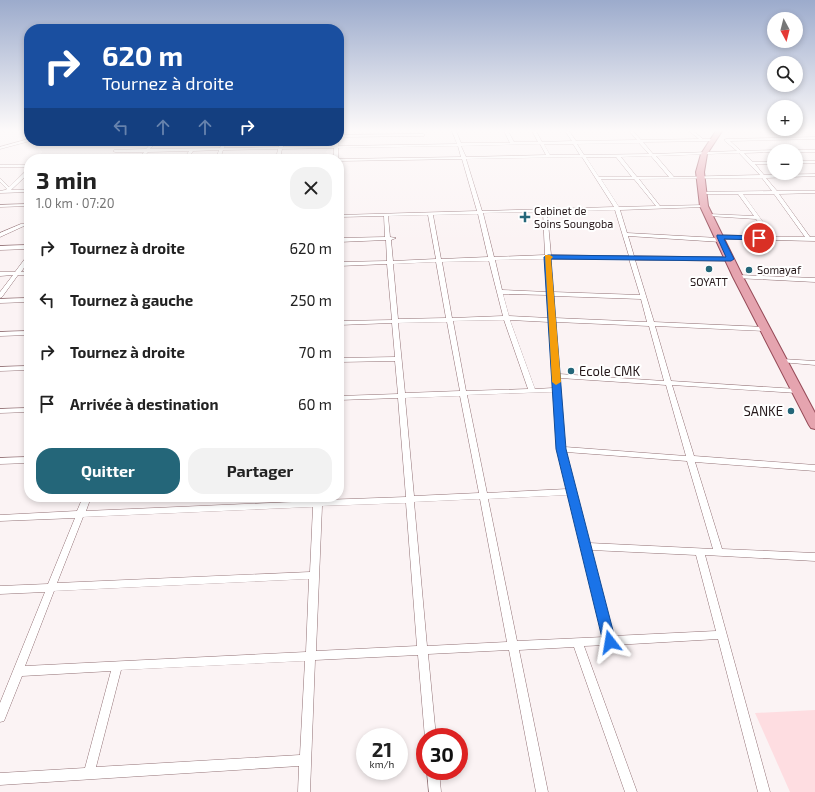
<!DOCTYPE html>
<html lang="fr">
<meta charset="utf-8">
<style>
:root{--surface:#fff;--page:#f2f2f2;--text:#222;--muted:#767676;--accent:#246679}
body{margin:0;font-family:"Exo 2",sans-serif;background:var(--page);color:var(--text);height:100vh;display:flex;flex-direction:column;font-size:15px;white-space:nowrap}
*{box-sizing:border-box;margin:0}
p{font-size:13px;color:var(--muted)}
.icon{flex:none;width:22px;height:22px;fill:none;stroke:currentColor;stroke-width:2;stroke-linecap:round;stroke-linejoin:round}
.map{position:relative;flex:1;overflow:hidden}
.panel{position:absolute;left:24px;top:154px;width:320px;height:348px;display:flex;flex-direction:column;background:var(--surface);border-radius:16px;box-shadow:0 2px 6px #0003}
.panel>*{flex:none}
.banner{position:absolute;left:24px;top:24px;width:320px;height:122px;border-radius:16px;box-shadow:0 2px 6px #0003;background:#1a4fa0;color:#fff;overflow:hidden}
.needle{width:26px;rotate:173deg}
.tools{position:absolute;left:767px;top:12px;display:grid;gap:8px}
.tools a{display:grid;place-items:center;width:36px;height:36px;border-radius:50%;background:var(--surface);box-shadow:0 2px 6px #0003;font-size:20px}
.speed{position:absolute;left:356px;top:728px;display:flex;gap:8px;font-size:20px;font-weight:700;text-align:center}
.speed>*{display:grid;place-content:center;width:52px;height:52px;border-radius:50%;background:var(--surface);box-shadow:0 2px 6px #0003;line-height:1}
.speed small{font-size:10px;font-weight:400}
.speed .limit{border:6px solid #d22;background:#fff;color:#111}
.pin{position:absolute;display:grid;place-items:center;width:34px;height:34px;color:#fff;margin:-17px;border:2px solid #fff;border-radius:50%;box-shadow:0 1px 4px #0007}
.me{position:absolute;width:44px;margin:-22px;rotate:346deg;stroke-linejoin:round;filter:drop-shadow(0 0 3px #0008)}
.turn{display:flex;align-items:center;gap:14px;height:84px;padding:0 12px;font-size:18px}
.turn .icon{width:52px;height:52px;stroke-width:2.5}
.turn b{display:block;font-size:28px;line-height:34px}
.lanes{display:flex;align-items:center;height:38px;padding:0 12px;background:#0003;justify-content:center;gap:20px;direction:ltr}
.lanes .off{opacity:.35}
.round{display:grid;place-items:center;flex:none;width:42px;height:42px;border-radius:16px;background:var(--page)}
.summary{display:flex;align-items:center;justify-content:space-between;height:68px;padding:0 12px}
h1{font-size:24px;font-weight:700;line-height:30px}
.button{display:flex;gap:8px;margin-top:auto;padding:8px 12px}
.button a{flex:1;height:46px;border-radius:16px;background:var(--accent);color:#fff;font-size:16px;font-weight:700;line-height:46px;text-align:center}
.button a+a{background:var(--page);color:var(--text)}
ul{padding:0;list-style:none}
li{display:flex;align-items:center;gap:12px;height:52px;padding:0 12px}
li div{flex:1}
li b{display:block;font-size:15px}
li em{font-style:normal}
.map>svg:first-child{display:block}
.green{fill:#fedde1}
.lines{fill:none;stroke-linecap:round;stroke-linejoin:round}
.stream{stroke:#ca9da2;stroke-width:1}
.minor-casing{stroke:#937276;stroke-width:1}
.primary-casing{stroke:#974c59;stroke-width:2}
.minor{fill:#fff;fill-rule:evenodd}
.primary{fill:#e5a4af;fill-rule:evenodd}
.route{fill:#1a73e8;stroke:#114b97}
.slow{fill:#f59e0b}
.poi-dot{fill:#246679;stroke:#fff;stroke-width:1.5}
.labels{text-anchor:middle;stroke-width:4;stroke-linejoin:round;paint-order:stroke}
.far-poi-label{font-size:11px;fill:#26191b;stroke:#fff;text-anchor:start}
.poi-label{font-size:13px;fill:#26191b;stroke:#fff;text-anchor:start}
</style>
<div class="map">
<svg width="815" height="792" viewBox="0 0 815 792">
<rect width="100%" height="100%" fill="#fbf3f4"/>
<path class="green" d="M815,710V792H790L755,713Z"/>
<g class="lines">
<path class="stream" d="M0,131H5"/>
<g class="minor-casing">
<path id="minor" d="M452,131H456L461,143H510L504,131H508L514,142H538L532,131H536L542,142L572,141L565,131H569L576,141L637,140L629,131H633L641,140L699,139L689,131H693L703,139H712L714,140L712,141L643,142L653,154L737,151L725,141L724,140L726,139L815,137V139L730,141L741,151L775,150L776,151H774V152L744,153L753,162H774V164H755L764,175L815,174V176L766,178L777,191H815V193L779,194L810,237H815V241L721,239L724,240L721,242L628,236L634,256L731,257L734,259L731,261L635,260L654,322L766,327L769,329L766,331L655,326L671,381L797,389L800,391L797,393L672,385L694,456L815,465V471L695,462L722,549L815,553V561L705,555L770,792H758L718,639L614,645L610,646L607,645L584,646L637,792H625L574,647L519,650L548,792H536L509,650L428,654L436,737H425V738L418,655L315,660L310,792H298L299,766L0,785V773L85,768L111,671L22,676L4,721L0,722V703L45,592L0,594V586L48,584L75,518L0,521V515L77,511L83,497H91L86,511L314,501V497H322V500L406,497L398,398L339,400V396L398,394L395,361L339,362V358L395,357L392,323L339,325V321L392,320L387,264L339,266V262L387,261L386,240L339,242V238L385,237L384,216L339,217V215L477,211L462,159L339,161V159H334V148L282,149L280,159H276L278,149L223,150L220,159H216L219,150L193,151L188,159H184L189,151L148,152L142,159H138L144,152H115L113,151L114,150L146,149L153,141H157L150,149L220,148L223,141H227L224,148L279,147L280,141H284L283,147L334,146V141H338V146L457,144ZM639,143L649,154L584,155L577,144ZM540,144L546,155L466,157L461,146ZM544,144H573L580,155H550ZM458,146L461,157L338,159V148ZM739,153L760,175L674,177L656,156ZM651,156L669,177H637L621,157ZM582,157L614,207L482,211L466,159ZM586,157H616L632,177H599ZM762,178L772,191L702,192L700,193L702,194H738L754,216L709,214L707,215L709,216L756,219L768,236L720,235L717,237L719,238L627,233L620,210L704,207L706,206L704,205L660,206L639,179ZM601,179H634L656,206L619,207ZM743,194H774L805,237H774ZM615,210L629,256L551,255L547,212ZM543,212L545,255L494,257L483,213ZM478,214L488,257L441,259L433,215ZM428,215L436,259L393,261L391,240L396,238L390,237L388,216ZM546,259L548,292L502,290L495,260ZM551,259H629L640,295L553,292ZM489,261L503,316L452,318L442,262ZM436,262L446,318L398,319L393,264ZM503,294L548,295L549,318L509,316ZM554,296L641,299L647,322L555,318ZM504,320L528,389L466,391L453,321ZM510,320L549,322L553,388L535,389ZM447,322L460,391L405,393L398,323ZM556,322L649,326L664,381L559,374ZM560,378L666,385L686,456L565,447ZM554,392L557,449L567,489L487,493L467,395ZM460,396L479,493L414,496L405,398ZM566,452L687,461L713,549L589,543ZM569,495L604,637L517,641L488,499ZM480,499L507,642L427,646L414,502ZM406,503L417,646L316,651L322,506ZM313,507L310,572L57,583L83,517ZM591,550L696,555L716,631L613,636ZM309,579L306,652L25,666L54,591ZM305,661L300,755L96,767L121,670Z
M423,134L425,135L424,136L339,137V135Z
M29,139L30,141L0,149V147Z
M796,150H815V152H796V151H794Z
M796,161H815V163H796Z
M0,165H29V167H0Z
M27,170H29V173L11,190H29V192L0,193V191L5,190L7,189L0,182V178L9,187Z
M29,204V206L0,207V205Z
M21,224H29V226H24L0,237V233Z
M29,245V249L0,250V246Z
M29,255V261L21,272L29,271V275H18L2,297L0,298V292L13,275L0,276V272H15L27,256Z
M738,275L815,278V282L736,278L735,277Z
M29,298V302L0,303V299Z
M29,331V335L0,336V332Z
M782,359L815,361V365L780,362L779,361L780,360Z
M29,366V370L0,371V367Z
M29,408V412L0,413V409Z
M29,457V463L0,464V458Z
M427,771H439L441,792H429Z"/>
</g>
<g class="primary-casing">
<path id="primary" d="M716,131H722L707,154L704,172L708,206L743,277L815,413V429L811,428L809,425L733,277L700,206L696,172L701,154Z"/>
</g>
<use href="#minor" class="minor"/>
<use href="#primary" class="primary"/>
</g>
<linearGradient id="sky" x2="0" y2="1"><stop stop-color="#9cabcc"/><stop offset="0.54" stop-color="#fdfafa"/><stop offset="1" stop-color="#fdfafa" stop-opacity="0"/></linearGradient>
<rect width="815" height="242" fill="url(#sky)"/>
<path class="route" d="M717,235L759,236L763,238L759,240L724,239L734,259L731,261L551,259L566,449L616,642L614,646L610,647L605,646L603,642L556,449L544,257L548,255L726,257L717,237Z"/>
<path class="slow" d="M545,255H550L553,257L551,259L561,382L556,385L552,382Z"/>
<g class="poi-dot">
<path d="M523 211h4v4h4v4h-4v4h-4v-4h-4v-4h4z"/>
<circle cx="709" cy="269" r="4"/>
<circle cx="749" cy="270" r="4"/>
<circle cx="571" cy="371" r="4"/>
<circle cx="791" cy="411" r="4"/>
</g>
<g class="labels">
<g class="far-poi-label">
<text x="534" y="215">Cabinet de<tspan x="534" dy="13">Soins Soungoba</tspan></text>
<text x="757" y="274">Somayaf</text>
<text x="709" y="286" text-anchor="middle">SOYATT</text>
</g>
<g class="poi-label">
<text x="579" y="376">Ecole CMK</text>
<text x="783" y="416" text-anchor="end">SANKE</text>
</g>
</g>
</svg>
<div class="tools">
<a><svg class="needle" viewBox="-14 -14 28 28"><path d="M0-13l5 13h-10z" fill="#e53935"/><path d="M0 13l5-13h-10z" fill="#767676"/></svg></a>
<a><svg class="icon" aria-label="search" viewBox="0 0 24 24"><circle cx="10" cy="10" r="6"/><path d="M15 15l6 6"/></svg></a>
<a>+</a>
<a>−</a>
</div>
<div class="speed"><div>21<small>km/h</small></div><div class="limit">30</div></div>
<div class="pin" style="left:759px;top:238px;background:#d93025"><svg class="icon" aria-label="arrive" viewBox="0 0 24 24"><path d="M6 21V4h12l-3 4 3 4H6"/></svg></div>
<svg class="me" style="left:610px;top:642px" viewBox="-20 -20 40 40"><path d="M0-17L14 15 0 8-14 15z" fill="#1a73e8" stroke="#fff" stroke-width="4"/></svg>
<div class="banner">
<div class="turn"><svg class="icon" aria-label="right" viewBox="0 0 24 24"><path d="M7 20v-9h11M14 6l5 5-5 5"/></svg><div><b>620 m</b>Tournez à droite</div></div>
<div class="lanes"><svg class="icon off" aria-label="left" viewBox="0 0 24 24"><path d="M17 20v-9H6M10 6l-5 5 5 5"/></svg><svg class="icon off" aria-label="ahead" viewBox="0 0 24 24"><path d="M12 20V5M6 11l6-6 6 6"/></svg><svg class="icon off" aria-label="ahead" viewBox="0 0 24 24"><path d="M12 20V5M6 11l6-6 6 6"/></svg><svg class="icon" aria-label="right" viewBox="0 0 24 24"><path d="M7 20v-9h11M14 6l5 5-5 5"/></svg></div>
</div>
<section class="panel">
<div class="summary"><div><h1>3 min</h1><p>1.0 km · 07:20</p></div><a class="round"><svg class="icon" aria-label="close" viewBox="0 0 24 24"><path d="M6 6l12 12M18 6L6 18"/></svg></a></div>
<ul>
<li><svg class="icon" aria-label="right" viewBox="0 0 24 24"><path d="M7 20v-9h11M14 6l5 5-5 5"/></svg><div><b>Tournez à droite</b></div><em>620 m</em></li>
<li><svg class="icon" aria-label="left" viewBox="0 0 24 24"><path d="M17 20v-9H6M10 6l-5 5 5 5"/></svg><div><b>Tournez à gauche</b></div><em>250 m</em></li>
<li><svg class="icon" aria-label="right" viewBox="0 0 24 24"><path d="M7 20v-9h11M14 6l5 5-5 5"/></svg><div><b>Tournez à droite</b></div><em>70 m</em></li>
<li><svg class="icon" aria-label="arrive" viewBox="0 0 24 24"><path d="M6 21V4h12l-3 4 3 4H6"/></svg><div><b>Arrivée à destination</b></div><em>60 m</em></li>
</ul>
<div class="button"><a>Quitter</a><a>Partager</a></div>
</section>
</div>
